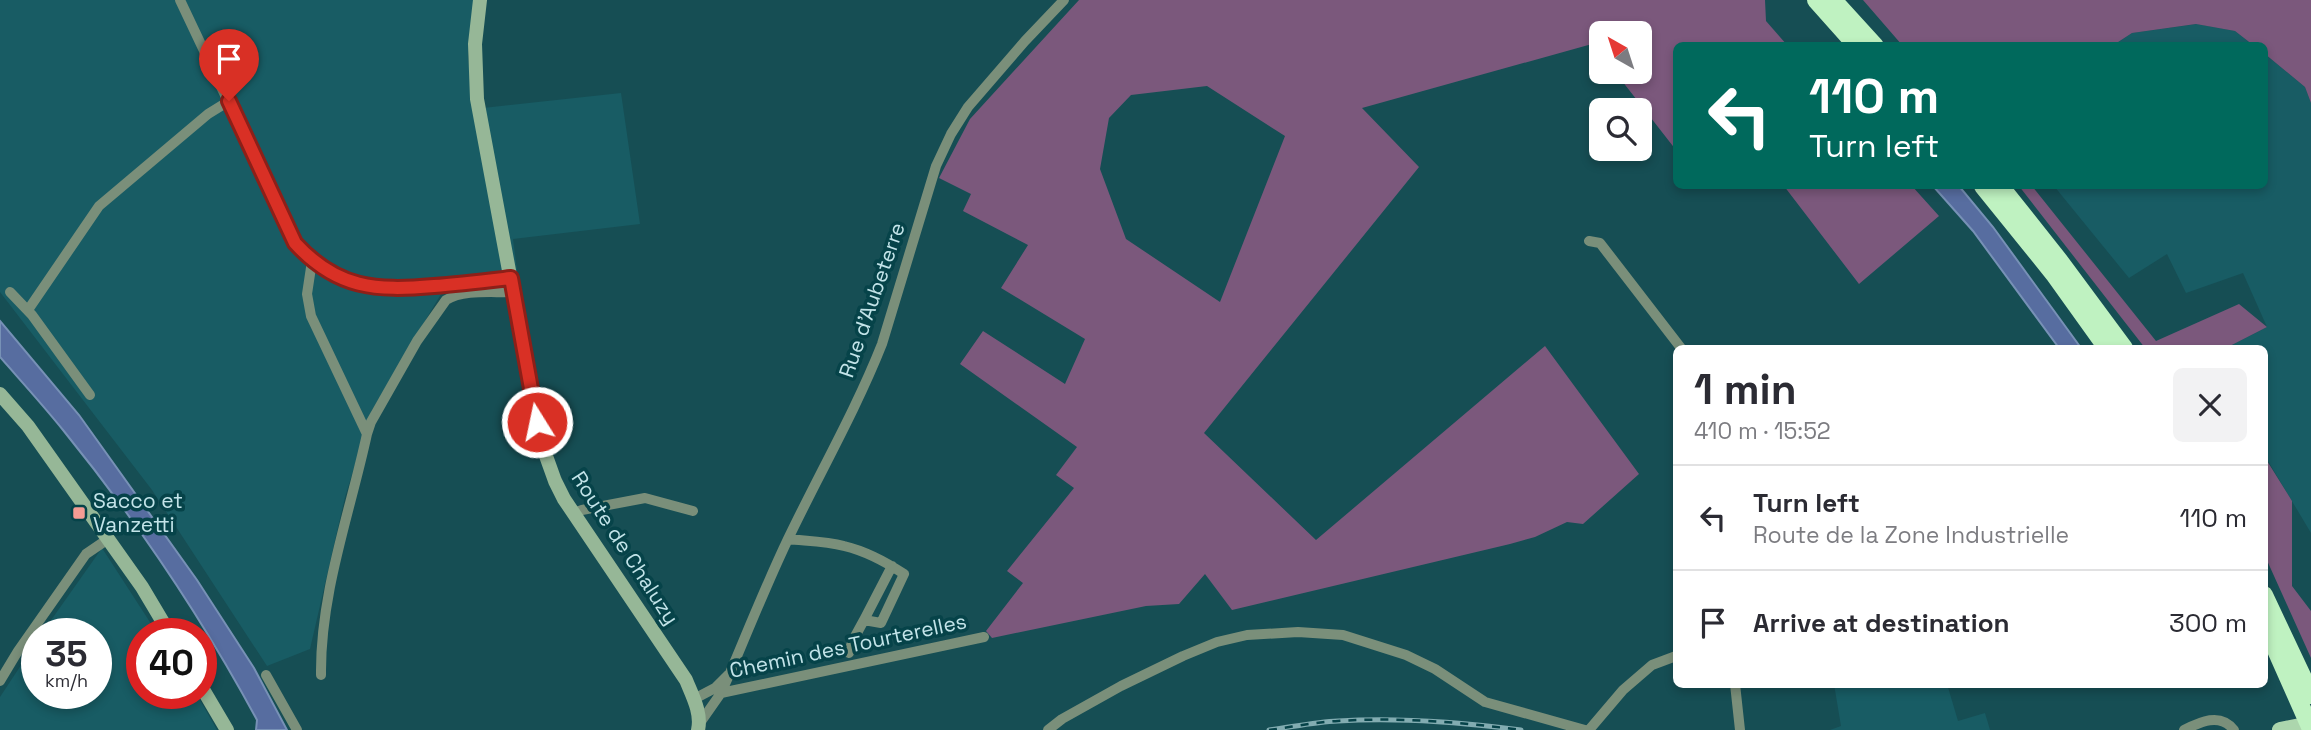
<!DOCTYPE html>
<meta charset="utf-8">
<style>
:root{--surface:#fff;--page:#f2f2f3;--text:#2b2b33;--muted:#7c7c81;--line:#e1e1e2}
body{margin:0;font-family:"Space Grotesk",sans-serif;background:var(--page);color:var(--text);height:100vh;display:flex;flex-direction:column;font-size:26px;white-space:nowrap}
*{box-sizing:border-box;margin:0}
p{font-size:23px;color:var(--muted)}
.icon{flex:none;width:38px;height:38px;fill:none;stroke:currentColor;stroke-width:2;stroke-linecap:round;stroke-linejoin:round}
.map{position:relative;flex:1;overflow:hidden}
.drawer{position:absolute;left:1673px;top:345px;width:595px;height:343px;display:flex;flex-direction:column;background:var(--surface);border-radius:10px;box-shadow:0 4px 10px #0003}
.drawer>*{flex:none}
.hud{position:absolute;left:1673px;top:42px;width:595px;height:147px;border-radius:10px;box-shadow:0 4px 10px #0003;background:#00695c;color:#fff;overflow:hidden}
.needle{width:46px;rotate:321deg}
.tools{position:absolute;left:1589px;top:21px;display:grid;gap:14px}
.tools a{display:grid;place-items:center;width:63px;height:63px;border-radius:10px;background:var(--surface);box-shadow:0 4px 10px #0003;font-size:35px}
.speed{position:absolute;left:21px;top:618px;display:flex;gap:14px;font-size:35px;font-weight:700;text-align:center}
.speed>*{display:grid;place-content:center;width:91px;height:91px;border-radius:50%;background:var(--surface);box-shadow:0 4px 10px #0003;line-height:1}
.speed small{font-size:18px;font-weight:400}
.speed .limit{border:10px solid #d22;background:#fff;color:#111}
.pin{position:absolute;display:grid;place-items:center;width:60px;height:60px;color:#fff;margin:-72px -30px;border-radius:50% 50% 50% 0;rotate:-45deg;box-shadow:0 0 7px #0007}
.pin .icon{rotate:45deg}
.me{position:absolute;width:77px;margin:-38px;rotate:350deg;stroke-linejoin:round;filter:drop-shadow(0 0 5px #0008)}
.turn{display:flex;align-items:center;gap:24px;height:147px;padding:0 21px;font-size:32px}
.turn .icon{width:91px;height:91px;stroke-width:2.5}
.turn b{display:block;font-size:49px;line-height:60px}
.round{display:grid;place-items:center;flex:none;width:74px;height:74px;border-radius:10px;background:var(--page)}
.overview{display:flex;align-items:center;justify-content:space-between;height:119px;padding:0 21px}
h1{font-size:42px;font-weight:600;line-height:52px}
ul{padding:0;list-style:none}
li{display:flex;align-items:center;gap:21px;height:105px;padding:0 21px;border-top:2px solid var(--line)}
li div{flex:1}
li b{display:block;font-size:26px}
li em{font-style:normal}
.map>svg:first-child{display:block}
.built{fill:#185c64}
.green{fill:#7b587c;fill-rule:evenodd}
.water{fill:#576da0;stroke:#7791b6;stroke-width:2}
.lines{fill:none;stroke-linecap:round;stroke-linejoin:round}
.street{stroke:#7a8f7a;stroke-width:10}
.secondary{stroke:#96b797;stroke-width:14}
.primary{stroke:#acd6ad;stroke-width:16}
.highway{stroke:#bff2c1;stroke-width:18}
.rail-casing{stroke:#82acb1;stroke-width:5}
.rail{stroke:#064349;stroke-width:2.5;stroke-dasharray:8;stroke-linecap:butt}
.route-casing{stroke:#8d1f18;stroke-width:18}
.route{stroke:#d93025;stroke-width:12}
.poi-dot{fill:#f59c94;stroke:#064349;stroke-width:2.5}
.labels{text-anchor:middle;stroke-width:7;stroke-linejoin:round;paint-order:stroke}
.street-label{font-size:21px;fill:#c3e4e9;stroke:#064349}
.poi-label{font-size:21px;fill:#c3e4e9;stroke:#064349;text-anchor:start}
</style>
<div class="map">
<svg width="2311" height="730" viewBox="0 0 2311 730">
<rect width="100%" height="100%" fill="#164e54"/>
<path class="built" d="M0,0H474L468,57L474,109L621,93L640,224L513,239L519,285L441,294L372,410L345,497L310,649L267,666L152,490L0,292Z
M2197,24L2235,31L2253,45L2112,46L2132,33Z
M2265,54L2305,87L2311,103V533L2265,456L2264,348H2226L2267,327L2243,273L2186,293L2167,254L2129,278L2054,186H2264Z
M102,548L157,633L142,634V693H196L217,730H0V697L37,641V693H96V634L42,633Z
M1834,684H1947L1958,721L1985,713L1990,730H1830L1841,726Z"/>
<path class="green" d="M1079,0H1765L1766,21L1787,45L1676,46V150L1615,72H1640V33H1601V54L1592,44L1362,108L1419,167L1204,433L1316,540L1545,346L1639,474L1583,524L1567,522L1535,537L1510,544L1232,610L1205,574L1179,604L1146,606L992,638L986,631L1023,583L1007,571L1074,488L1056,475L1077,447L960,364L983,331L1065,384L1085,339L1001,288L1028,245L963,211L971,194L939,178L970,119ZM1207,86L1285,136L1220,302L1126,239L1100,169L1109,118L1131,95Z
M1863,0H2311V103L2305,87L2265,54L2264,46L2253,45L2235,31L2196,24L2132,33L2112,46L1902,45Z
M1784,186H1912L1939,216L1859,284Z
M2019,186H2032L2156,341L2239,304L2267,327L2226,348H2145Z
M2264,456L2292,501V586L2311,611V658L2265,556Z"/>
<path class="water" d="M1933,186H1959L1993,227L2081,348H2059L1973,231Z
M0,321L79,415L197,580L254,668L287,730H256L257,720C202,618 136,520 63,430C43,405 21,381 0,357Z"/>
<g class="lines">
<path class="street" d="M180,0L295,243C337,289 376,291 434,286C460,284 485,281 511,278
M1589,241L1600,243L1681,348
M312,261L307,294L311,316L367,434
M10,292L32,315L90,395
M28,310L99,206L208,114L229,101
M574,513L582,510L645,498L693,511
M788,539C806,541 826,541 844,546C865,551 886,562 904,574L881,623L864,620L892,566
M849,653L852,642L864,620
M730,673C749,628 767,583 788,539C819,474 855,412 882,344L936,166L951,134L968,107L1025,41L1064,0
M266,675L297,730
M321,675C320,593 350,513 367,434L371,422L417,341L446,300C464,289 493,293 513,292
M0,681L18,651L86,554L108,539
M1735,684L1740,730
M721,693L984,637
M694,699L715,688L730,673L721,693L700,723
M1048,730L1062,719L1121,686L1183,656L1217,642L1247,635L1298,632L1343,635L1406,655L1435,669L1485,702L1585,730
M1589,730L1623,690L1652,665L1676,656
M2184,730C2200,722 2220,712 2234,730"/>
<path class="secondary" d="M480,0L475,44L477,99L541,442L555,481L564,499L686,680C692,695 702,713 698,730
M0,394L28,426L142,587L170,634
M201,686L227,730"/>
<path class="primary" d="M2280,730L2300,726"/>
<path class="highway" d="M1816,0L1857,46
M1833,0L1875,46
M1983,186L2054,274L2107,348
M2000,186L2058,259L2124,348
M2264,595L2311,695
M2264,623L2311,729"/>
<g class="rail-casing">
<path id="rail" d="M1269,730C1292,727 1315,722 1338,721C1400,717 1460,722 1521,730"/>
</g>
<use href="#rail" class="rail"/>
</g>
<g class="lines">
<g class="route-casing">
<path id="route" d="M229,101L295,243C337,289 376,291 434,286C460,284 485,281 511,278L537,422"/>
</g>
<use href="#route" class="route"/>
</g>
<rect class="poi-dot" x="72" y="506" width="14" height="14" rx="3.5"/>
<g class="labels">
<g class="street-label">
<text transform="translate(872 300) rotate(-71)" y="7">Rue d'Aubeterre</text>
<text transform="translate(625 548) rotate(57)" y="7">Route de Chaluzy</text>
<text transform="translate(848 646) rotate(-12)" y="7">Chemin des Tourterelles</text>
</g>
<g class="poi-label">
<text x="93" y="508">Sacco et<tspan x="93" dy="24">Vanzetti</tspan></text>
</g>
</g>
</svg>
<div class="tools">
<a><svg class="needle" viewBox="-14 -14 28 28"><path d="M0-13l5 13h-10z" fill="#e53935"/><path d="M0 13l5-13h-10z" fill="#7c7c81"/></svg></a>
<a><svg class="icon" aria-label="search" viewBox="0 0 24 24"><circle cx="10" cy="10" r="6"/><path d="M15 15l6 6"/></svg></a>
</div>
<div class="speed"><div>35<small>km/h</small></div><div class="limit">40</div></div>
<div class="pin" style="left:229px;top:101px;background:#d93025"><svg class="icon" aria-label="arrive" viewBox="0 0 24 24"><path d="M6 21V4h12l-3 4 3 4H6"/></svg></div>
<svg class="me" style="left:537px;top:422px" viewBox="-20 -20 40 40"><circle r="17" fill="#d93025" stroke="#fff" stroke-width="3"/><path d="M0-11L8 9 0 5-8 9z" fill="#fff"/></svg>
<div class="hud">
<div class="turn"><svg class="icon" aria-label="left" viewBox="0 0 24 24"><path d="M17 20v-9H6M10 6l-5 5 5 5"/></svg><div><b>110 m</b>Turn left</div></div>
</div>
<section class="drawer">
<div class="overview"><div><h1>1 min</h1><p>410 m · 15:52</p></div><a class="round"><svg class="icon" aria-label="close" viewBox="0 0 24 24"><path d="M6 6l12 12M18 6L6 18"/></svg></a></div>
<ul>
<li><svg class="icon" aria-label="left" viewBox="0 0 24 24"><path d="M17 20v-9H6M10 6l-5 5 5 5"/></svg><div><b>Turn left</b><p>Route de la Zone Industrielle</p></div><em>110 m</em></li>
<li><svg class="icon" aria-label="arrive" viewBox="0 0 24 24"><path d="M6 21V4h12l-3 4 3 4H6"/></svg><div><b>Arrive at destination</b></div><em>300 m</em></li>
</ul>
</section>
</div>
